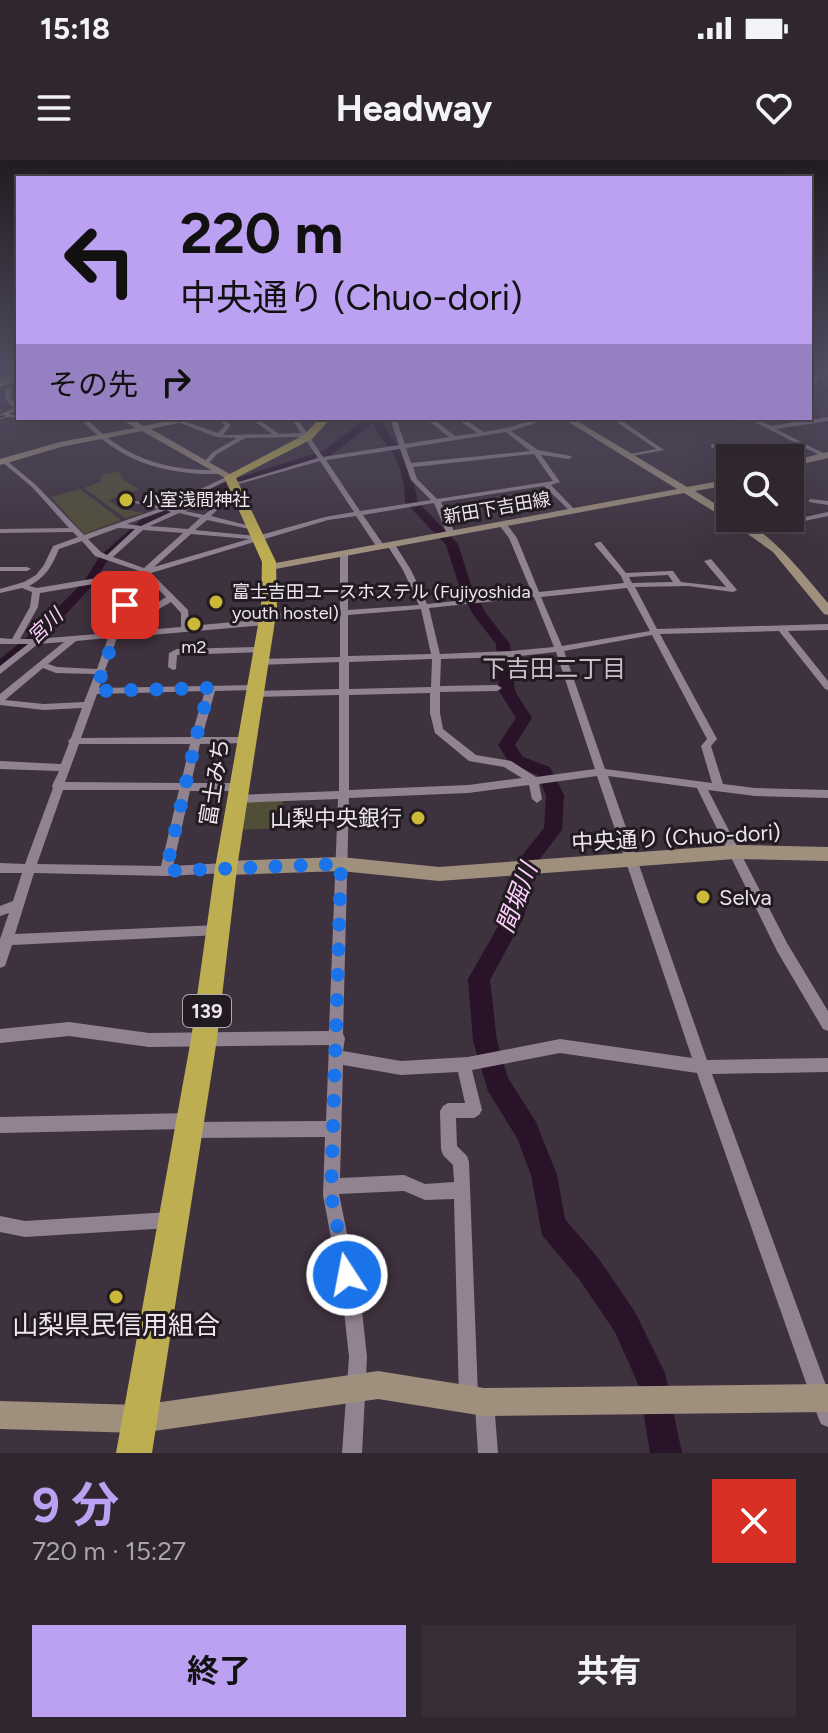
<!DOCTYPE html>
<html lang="ja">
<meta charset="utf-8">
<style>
:root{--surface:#2f262f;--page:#372e37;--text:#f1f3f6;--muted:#a7a5aa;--line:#4a434b;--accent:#bca0f2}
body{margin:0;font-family:Figtree,"Noto Sans JP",sans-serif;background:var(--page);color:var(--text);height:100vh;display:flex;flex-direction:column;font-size:30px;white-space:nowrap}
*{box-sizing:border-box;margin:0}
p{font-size:26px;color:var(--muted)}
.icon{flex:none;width:44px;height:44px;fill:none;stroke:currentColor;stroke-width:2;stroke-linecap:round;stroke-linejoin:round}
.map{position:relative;height:1293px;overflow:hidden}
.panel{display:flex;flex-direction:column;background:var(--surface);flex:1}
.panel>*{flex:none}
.top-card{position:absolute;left:16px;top:16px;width:796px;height:244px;border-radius:0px;box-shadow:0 8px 32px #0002,0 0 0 2px var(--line);background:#bca0f2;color:#111;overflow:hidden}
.fabs{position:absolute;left:716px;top:284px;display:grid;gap:16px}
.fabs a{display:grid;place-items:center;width:88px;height:88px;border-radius:0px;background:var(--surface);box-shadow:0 8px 32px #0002,0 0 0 2px var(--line);font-size:40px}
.pin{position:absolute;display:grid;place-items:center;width:68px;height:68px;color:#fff;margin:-34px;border-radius:16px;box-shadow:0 4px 12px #0006}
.me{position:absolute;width:88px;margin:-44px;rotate:349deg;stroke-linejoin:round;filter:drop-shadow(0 0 6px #0008)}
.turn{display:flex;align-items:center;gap:28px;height:168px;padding:0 32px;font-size:36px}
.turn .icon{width:104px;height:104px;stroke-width:2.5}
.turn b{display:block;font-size:56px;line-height:68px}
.then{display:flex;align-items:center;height:76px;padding:0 32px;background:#0003;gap:16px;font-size:30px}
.round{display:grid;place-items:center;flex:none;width:84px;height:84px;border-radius:0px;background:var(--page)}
.headline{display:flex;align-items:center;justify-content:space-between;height:136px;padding:0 32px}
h1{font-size:48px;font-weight:700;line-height:60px;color:var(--accent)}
.button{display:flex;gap:16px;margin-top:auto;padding:16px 32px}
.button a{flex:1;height:92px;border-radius:0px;background:var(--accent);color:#111;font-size:32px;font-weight:700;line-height:92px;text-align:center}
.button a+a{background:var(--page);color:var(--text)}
.status{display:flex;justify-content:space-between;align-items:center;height:56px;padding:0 40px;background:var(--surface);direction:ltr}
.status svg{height:22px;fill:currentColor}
header{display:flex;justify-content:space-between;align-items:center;height:104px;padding:0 32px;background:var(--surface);font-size:36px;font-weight:700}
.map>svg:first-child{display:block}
.green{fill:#514e38}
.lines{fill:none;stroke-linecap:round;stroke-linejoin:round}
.stream{stroke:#291329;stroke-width:2}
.river{fill:#291329;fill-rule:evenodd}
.street{fill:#928391;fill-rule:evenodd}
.secondary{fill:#9f907e;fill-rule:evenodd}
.highway{fill:#beae52;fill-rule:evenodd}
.rail-casing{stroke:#a79da7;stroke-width:4}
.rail{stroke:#221c22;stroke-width:2;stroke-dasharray:5;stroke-linecap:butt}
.route{stroke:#1a73e8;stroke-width:14;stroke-dasharray:0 25.2}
.poi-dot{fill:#cdb938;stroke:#221c22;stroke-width:3}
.labels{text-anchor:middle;stroke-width:6;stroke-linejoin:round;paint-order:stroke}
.far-poi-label{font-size:18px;fill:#eee5ed;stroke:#221c22;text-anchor:start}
.far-street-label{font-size:18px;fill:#eee5ed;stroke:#221c22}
.far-water-label{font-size:20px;font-style:italic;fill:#ffcefd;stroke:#221c22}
.shield{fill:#221c22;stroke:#b1a9b0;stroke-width:2}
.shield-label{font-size:20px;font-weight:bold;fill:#eee5ed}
.street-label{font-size:22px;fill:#eee5ed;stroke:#221c22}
.poi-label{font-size:22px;fill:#eee5ed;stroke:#221c22;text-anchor:end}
.neighbourhood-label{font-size:24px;fill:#cdbdcd;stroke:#221c22}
.water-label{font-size:24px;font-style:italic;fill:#ffcefd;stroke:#221c22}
.near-poi-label{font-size:26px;fill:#eee5ed;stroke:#221c22}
</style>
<div class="status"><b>15:18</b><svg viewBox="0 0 49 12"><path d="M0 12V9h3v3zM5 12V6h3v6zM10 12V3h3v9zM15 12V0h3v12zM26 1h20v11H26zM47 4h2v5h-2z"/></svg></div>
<header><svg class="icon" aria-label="menu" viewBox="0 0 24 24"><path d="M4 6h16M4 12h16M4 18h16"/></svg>Headway<svg class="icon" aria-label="heart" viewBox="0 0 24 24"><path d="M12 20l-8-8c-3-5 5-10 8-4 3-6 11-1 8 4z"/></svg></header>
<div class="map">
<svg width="828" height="1293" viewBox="0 0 828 1293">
<rect width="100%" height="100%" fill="#3f323f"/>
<path class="green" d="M120,312L122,319L139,329L109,340L121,349L144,353L125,358L84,328L100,322L102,314Z
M80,329L121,360L84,374L51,337Z
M283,640L281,668L235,670L241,642Z"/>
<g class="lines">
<path class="stream" d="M811,212L821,219L817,224L828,232
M810,252L828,263"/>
<path class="river" d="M367,258H383C384,272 394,279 402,291C411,306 415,324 417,341L458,384L471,425L485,452L510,484L515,531L532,558L515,585L523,597L550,607L564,635L562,670L535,705L524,757L490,820L497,881L508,918L536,962L557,1015L565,1059L599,1099L635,1152L665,1213L682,1293H650L639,1226L615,1172L579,1119L542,1075L531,1015L517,978L488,931L473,881L468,819L504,756L516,703L544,668L546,635L537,615L511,605L498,585L516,558L499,531L496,484L472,453L459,425L446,385L405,342C405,324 401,306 391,290C385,281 375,273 374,262L331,295L236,325L152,361L109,398L91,427L46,476L0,510V499L36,470L85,420L100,396L144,357L228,321L323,291Z"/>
<path class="street" d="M13,212H18V214L0,221V217Z
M810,212L819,216L815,226L810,225L813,217L810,215Z
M8,227L11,229V239L18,245V250L10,254L18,255V258H20L18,259L1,254L14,248L5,239V229Z
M828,257V261L776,269L825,294V296L823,297L747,258H754L771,266Z
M80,258H86C125,299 165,311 221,310L224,312L221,314C164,315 119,302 80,258Z
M215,258H222L231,265L223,275H225L272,274L250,258H257L279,274L301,273L291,258H297L323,297L399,285L390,258H396L405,284L449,277L425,258H432L455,276L477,273L456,258H463L484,272L506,268L541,258H550L511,271L538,290L571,296L572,297L569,299L541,295L560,322L551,325L577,352L572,353L544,326L441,342L455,374L451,376L447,374L434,343L363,355L385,387L381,389H378L356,356L328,360L151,413L188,450L189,466L266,459L270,462L266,465L117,478L105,510L107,512L104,514L99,528L257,525L259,527L254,530L215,531L202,577H247L252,580L247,583L200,584L191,623H239L244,627L239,631H190L173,706L226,703L230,705L232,708L230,711L226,713L166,716L34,713L15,774L218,765L222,766L224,770L222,774L218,775L12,785L5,806L0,808V779L9,753L0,756V746L13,741L22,713H0V703L25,704L53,628L52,626L59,611L0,609V601L61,604L69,583L68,581L71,578L82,548L44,550L0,545V534L64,482L38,484L0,514V506L28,484H0V478L12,479L30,447L32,432L22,428L0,433V429L24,422L36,415L44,405L53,386L78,377L73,372L0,373V369L69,368L32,327L1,301L6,300L36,325L84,375L158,349L135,343V341L165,346L230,315L233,317L232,318L172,348L177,349L213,333H217V335L185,351L204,355L216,346L219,348L211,356L258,368L254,370L207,360L195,370L257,376L325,357L354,352L320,301L232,326V324L318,298L304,277L245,278L217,294L208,304H204V302L213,292L237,278L216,277L175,261L180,260L218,273L225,265ZM506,272L530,291L411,303L406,288ZM400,289L411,320L431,340L360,351L326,300ZM534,294L553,321L437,339L417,319L413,307ZM166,350L171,352L141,366L127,364ZM179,353L200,358L188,369L150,366ZM118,368L135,369L107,395L101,392L88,379ZM143,370L183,373L144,408L113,397ZM191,374L249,379L154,407ZM82,381L95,396L139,411L37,428L29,426C46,417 52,406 59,389ZM144,415L166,437L146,450L135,471L119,472L138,416ZM130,418L110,473L36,479H20L38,447L40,433ZM171,442L181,453V467L144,470L152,453ZM108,478L97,509L57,507L48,504L76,481ZM43,508L56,513L95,514L84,542L44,544L5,540ZM205,531L191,577L81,578L97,534ZM79,584H190L181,623L65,622ZM63,630H179L161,706L37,704Z
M611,258H618L664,290L626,297V295L656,289Z
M713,284L750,297L751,298H742L711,287V285Z
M811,339L828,341V345L809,342V340Z
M828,352V356L790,364L778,358L791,360Z
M500,363H506L517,378L539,432L624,423L621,416L594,384L598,382H601L626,413L670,411H673L681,422L726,427L704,401L711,399L737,430L733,432L688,426L635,427L657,469L828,464V470L788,471L828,521V530L825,529L779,471L660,474L717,579L711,586L723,624L755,628L828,630V638L755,636L708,630L787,783L828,851V871L823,869L777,791L697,628L608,616L707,900L828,898V912L712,914L828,1231V1267L821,1264L818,1257L697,913L560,893L472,910L482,950L479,955L474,958H456L457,986L467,996L469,1002L478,1235L484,1232L491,1235L494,1242L498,1293H478L475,1246L469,1249L462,1246L459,1239L454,1039L425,1040L404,1031L339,1034L361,1142L367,1197L362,1293H342L349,1197L343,1142L323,1035L325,977L189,978L184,975L182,969L0,973V957L190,953L195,956L197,962L326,961L329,885L149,887L69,876L0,883V869L69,862L149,873L329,871L338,639L238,643L233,639L238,635L339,631V535L254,537L249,534L254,531L339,529V502L259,505L254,502L259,499L340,497V456L267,459L263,456L267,453L340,451V394L344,392L348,394V450L419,445L403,410L387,385L391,383H394L411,410L427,444L532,433L509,378L499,365ZM668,415L673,422L632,423L629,417ZM627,428L650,471L562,486L541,437ZM534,437L554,487L511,491L440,494L429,448ZM421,449L431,494L348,496V455ZM652,475L707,579L701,586L712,623L605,609L564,491ZM556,492L595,609L536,617L511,601L476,595L443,569L440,553V532L497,531L502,528L497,525L440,526L441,499L511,497ZM432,499L431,527L349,529V502ZM430,533V553L435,573L469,601L504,607L522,618L468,625L349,630V535ZM597,616L692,898L560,879L468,897L401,901L343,891L345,878L343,874L349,638L468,633L529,625L532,639L537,643L542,639L539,624ZM343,905L401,915L458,912L465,943H448L443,946L440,951L441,989L443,995L453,1005L454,1022L425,1024L404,1015L340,1018Z
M0,407H27L31,409L27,411H0Z
M261,487L265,490L264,492L177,495L176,509L173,510L168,507L169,493L177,489Z
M170,1052L176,1054L178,1060L176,1066L170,1068L25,1077L0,1072V1056L25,1061Z"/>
<path class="secondary" d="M120,258H130L144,266L184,258H200L151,269L235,317L227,319L142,271L61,287L0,305V299L60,282L135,268Z
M562,258H572L687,327L730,319V325L695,331L730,353V358C761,358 808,420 828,443V455L824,454L773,392L728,360L684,333L270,410L264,407L270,404L677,329Z
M828,292V298L790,307V301Z
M735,685L828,687V701L735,699L439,721L341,711L226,715L220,713L217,708L220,703L226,701L341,697L439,707Z
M378,1211L484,1228L828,1224V1252L484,1256L378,1239L140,1273L0,1269V1241L140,1245Z"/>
<path class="highway" d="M18,215V221L0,227V221Z
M320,258H331L312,279L236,318L276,402L277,448L237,708L217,879L152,1293H116L191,879L215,708L261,448L262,402L224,317L304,275Z"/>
<g class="rail-casing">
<path id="rail" d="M0,257L18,252"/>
</g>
<use href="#rail" class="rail"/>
</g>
<linearGradient id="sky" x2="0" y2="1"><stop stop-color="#231c23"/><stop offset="0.54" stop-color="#524f63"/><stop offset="1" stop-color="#524f63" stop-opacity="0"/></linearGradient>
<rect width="828" height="393" fill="url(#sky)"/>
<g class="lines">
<path class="route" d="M125,445L96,531L211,528L201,557L166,711L341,704L331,1035L347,1115"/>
</g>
<g class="poi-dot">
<circle cx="126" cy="340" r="8"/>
<circle cx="216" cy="442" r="8"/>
<circle cx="194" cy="464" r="8"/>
<circle cx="418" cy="658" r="8"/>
<circle cx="703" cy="737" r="8"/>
<circle cx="116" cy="1137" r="8"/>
</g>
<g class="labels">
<g class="far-poi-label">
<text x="142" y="346">小室浅間神社</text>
<text x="232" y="438">富士吉田ユースホステル (Fujiyoshida<tspan x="232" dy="21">youth hostel)</tspan></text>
<text x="194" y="493" text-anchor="middle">m2</text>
</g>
<g class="far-street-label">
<text transform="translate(497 348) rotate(-10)" y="6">新田下吉田線</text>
</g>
<g class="far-water-label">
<text transform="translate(45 466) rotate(-44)" y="7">宮川</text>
</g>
<rect class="shield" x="183" y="835" width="48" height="32" rx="6"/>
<g class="shield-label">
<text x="207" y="858">139</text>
</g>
<g class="street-label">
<text transform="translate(214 622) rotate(-81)" y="8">富士みち</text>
<text transform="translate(676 677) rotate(-3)" y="8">中央通り (Chuo-dori)</text>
</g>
<g class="poi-label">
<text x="402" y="666">山梨中央銀行</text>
<text x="719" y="745" text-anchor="start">Selva</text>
</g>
<g class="neighbourhood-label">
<text x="554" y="517">下吉田二丁目</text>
</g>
<g class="water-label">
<text transform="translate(517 738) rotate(-69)" y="8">間堀川</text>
</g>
<g class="near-poi-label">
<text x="116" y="1174">山梨県民信用組合</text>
</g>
</g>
</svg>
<div class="fabs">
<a><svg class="icon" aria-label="search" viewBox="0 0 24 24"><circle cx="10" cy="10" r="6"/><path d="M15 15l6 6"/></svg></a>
</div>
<div class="pin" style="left:125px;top:445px;background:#d93025"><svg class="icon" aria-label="arrive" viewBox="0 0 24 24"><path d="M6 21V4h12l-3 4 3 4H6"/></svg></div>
<svg class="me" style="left:347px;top:1115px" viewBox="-20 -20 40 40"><circle r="17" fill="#1a73e8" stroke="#fff" stroke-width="3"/><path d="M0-11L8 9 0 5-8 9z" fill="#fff"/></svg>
<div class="top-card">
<div class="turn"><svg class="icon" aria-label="left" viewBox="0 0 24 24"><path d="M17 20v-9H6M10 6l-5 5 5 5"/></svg><div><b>220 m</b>中央通り (Chuo-dori)</div></div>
<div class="then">その先<svg class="icon" aria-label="right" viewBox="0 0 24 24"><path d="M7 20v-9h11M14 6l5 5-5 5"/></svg></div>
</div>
</div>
<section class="panel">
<div class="headline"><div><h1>9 分</h1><p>720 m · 15:27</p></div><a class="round" style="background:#d93025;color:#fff"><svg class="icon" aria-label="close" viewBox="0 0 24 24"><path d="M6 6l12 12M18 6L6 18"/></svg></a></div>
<div class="button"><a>終了</a><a>共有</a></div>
</section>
